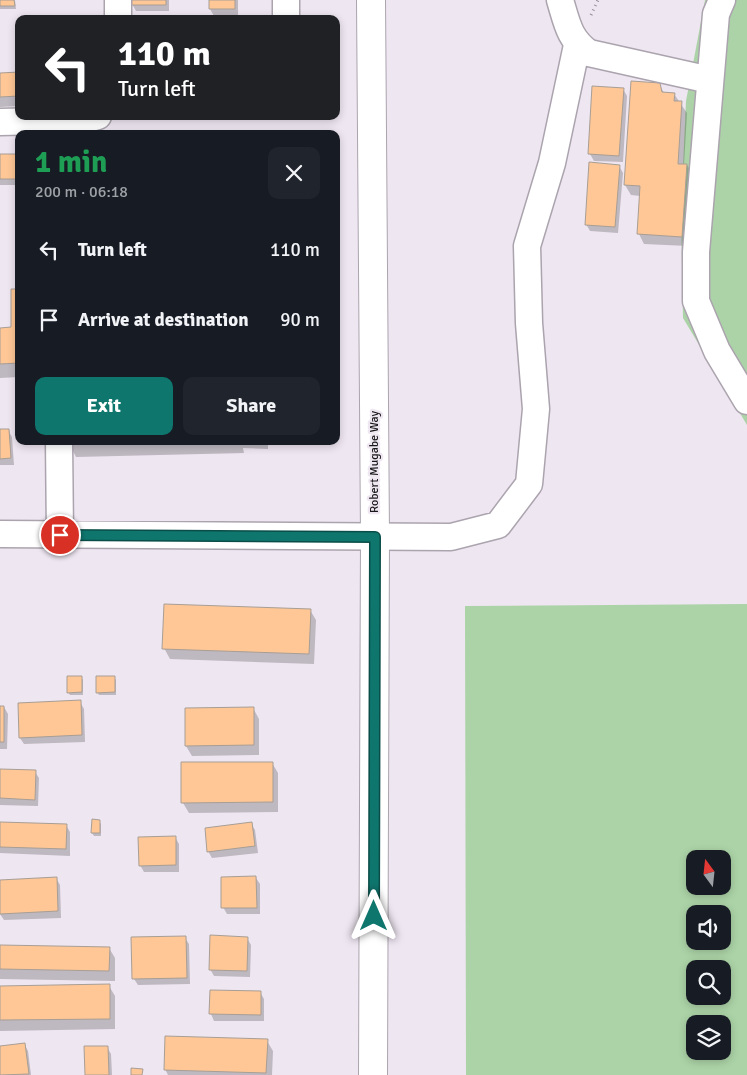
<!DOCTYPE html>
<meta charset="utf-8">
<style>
:root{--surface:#171b24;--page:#20242c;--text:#f1f3f6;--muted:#9ea1a6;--accent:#0f766e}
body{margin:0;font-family:Signika,sans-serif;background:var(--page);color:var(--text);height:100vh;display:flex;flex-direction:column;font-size:19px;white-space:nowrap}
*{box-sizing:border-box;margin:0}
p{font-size:16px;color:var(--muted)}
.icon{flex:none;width:28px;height:28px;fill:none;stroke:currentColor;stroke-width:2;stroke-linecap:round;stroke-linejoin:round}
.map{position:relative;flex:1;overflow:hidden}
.drawer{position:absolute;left:15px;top:130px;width:325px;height:315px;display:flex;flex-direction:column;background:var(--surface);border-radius:10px;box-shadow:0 2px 8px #0003}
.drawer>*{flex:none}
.banner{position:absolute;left:15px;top:15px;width:325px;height:105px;border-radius:10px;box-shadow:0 2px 8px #0003;background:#202124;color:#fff;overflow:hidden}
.needle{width:32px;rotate:345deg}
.tools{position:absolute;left:686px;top:850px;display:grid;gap:10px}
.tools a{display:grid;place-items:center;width:45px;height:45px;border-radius:10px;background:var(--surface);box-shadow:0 2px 8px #0003;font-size:25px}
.pin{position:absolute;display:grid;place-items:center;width:42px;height:42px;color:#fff;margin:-21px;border:2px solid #fff;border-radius:50%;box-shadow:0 1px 5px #0007}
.me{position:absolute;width:55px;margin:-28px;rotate:0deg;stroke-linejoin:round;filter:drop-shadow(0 0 4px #0008)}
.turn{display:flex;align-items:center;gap:18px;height:105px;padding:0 20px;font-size:22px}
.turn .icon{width:65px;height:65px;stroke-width:2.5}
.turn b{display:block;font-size:35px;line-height:42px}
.round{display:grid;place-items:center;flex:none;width:52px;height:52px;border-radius:10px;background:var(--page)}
.overview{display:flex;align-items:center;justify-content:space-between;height:85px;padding:0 20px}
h1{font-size:30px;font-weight:700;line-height:38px;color:#1e9e55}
.cta{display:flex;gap:10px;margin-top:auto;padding:10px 20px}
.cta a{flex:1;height:58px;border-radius:10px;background:var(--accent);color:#fff;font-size:20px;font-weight:700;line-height:58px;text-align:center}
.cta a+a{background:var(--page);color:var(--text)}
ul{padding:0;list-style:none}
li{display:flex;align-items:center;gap:15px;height:70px;padding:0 20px}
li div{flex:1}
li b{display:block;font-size:19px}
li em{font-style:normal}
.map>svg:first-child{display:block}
.green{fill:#acd3a7;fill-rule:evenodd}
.shadow{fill:#0003}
.building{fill:#ffc796;stroke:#a89e95}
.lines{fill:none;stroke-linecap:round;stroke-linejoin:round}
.minor-casing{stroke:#aba4ae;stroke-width:29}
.major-casing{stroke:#aba4ae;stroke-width:30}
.path{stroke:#8d878f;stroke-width:3;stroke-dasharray:1 4;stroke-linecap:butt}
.minor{stroke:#fff;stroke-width:26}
.major{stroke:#fff;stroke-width:28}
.route-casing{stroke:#0a4d48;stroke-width:12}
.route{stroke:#0f766e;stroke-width:9}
.labels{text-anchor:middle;stroke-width:4.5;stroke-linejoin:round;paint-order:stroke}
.street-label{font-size:12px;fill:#19171a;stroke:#eee6f1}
</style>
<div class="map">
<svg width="747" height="1075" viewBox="0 0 747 1075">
<rect width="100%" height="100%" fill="#eee6f1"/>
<path class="green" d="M705,0H747V425L683,318L681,212L686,101Z
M747,604V1075H466L465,606ZM695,859H722V886H695ZM695,914H722V941H695ZM695,969H722V996H695ZM695,1024H722V1051H695Z"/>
<path class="shadow" d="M0,0H15L16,9H0Z
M132,0H169V11H136L132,4Z
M210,0H238V15L214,16L210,9Z
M0,74H19V106L0,107Z
M659,84L664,93L674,94L687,113L684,165H687L693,175L688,246L644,244L639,234L641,196L631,195L625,185Z
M623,89L627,96L623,162L594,161L590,154Z
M0,155H19V185H0Z
M619,166L623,173L618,233L590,231L586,224Z
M19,290V377L0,378V329H13Z
M0,430H8L12,437L14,465H0Z
M68,441H268V449L243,448L244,453L76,457Z
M310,610L316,620L314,664L170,659L164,648Z
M81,677L83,680V695H70L68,692Z
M114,677L116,680V695H99L97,692Z
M80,702L84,709L85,742L24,744L20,738Z
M0,707H4L8,714L7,749H0Z
M253,708L259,719V755L192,756L186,746Z
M272,763L278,773V812L189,813L183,803Z
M0,770L35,772L39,778L38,806L0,805Z
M99,821L101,824V836H94L92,833Z
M0,823L66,825L70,832V856L0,853Z
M251,824L255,830L258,853L212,858L208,851Z
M175,837L179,844V872H144L140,865Z
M56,878L60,885L61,918L4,920L0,914V881Z
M256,878L260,884V914H227L223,907Z
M185,938L189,944L190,984L138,985L134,979Z
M247,938L251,945L250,977L214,976L210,969Z
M0,947L109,948L115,958V981L0,979Z
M109,986L115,996V1029L0,1031V987Z
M260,992L264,999V1021H214L211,1014Z
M267,1041L273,1051L272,1075H168L165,1069Z
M24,1044L28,1051L31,1075H0V1047Z
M107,1047L111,1054L112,1075H86Z"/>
<path class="building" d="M0,0H14L15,6H0Z
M131,0H166V5H131Z
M209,0H235V9H209Z
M138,18H228L138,19Z
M19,72V96L0,97V73Z
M631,81L660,83L662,92L675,93L674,101H682L678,164H687L682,237L637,234L640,186L624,185Z
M592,86L624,88L619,156L588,154Z
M0,154H19V179H0Z
M589,162L620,165L615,227L585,225Z
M11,289H19V363L0,364V328L11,327Z
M0,429H9L11,458L0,459Z
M67,441H179L67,444Z
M164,604L311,609L309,654L162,649Z
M67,676H82V692L67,693Z
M96,676H115V692L96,693Z
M81,700L82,735L19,738L18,703Z
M0,706H4V742H0Z
M254,707V745L185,746V708Z
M181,762H273V802L181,803Z
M0,769L36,770L35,800L0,798Z
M92,819L100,820V833H91Z
M0,822L67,824L66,849L0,847Z
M252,822L255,846L207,852L205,828Z
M176,836V865L139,866L138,837Z
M256,876L257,908H221V877Z
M57,877L58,911L0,914V880Z
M210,935L248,937L247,971L209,970Z
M186,936L187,978L132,979L131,937Z
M0,945L110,947L109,971L0,969Z
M110,984V1019L0,1020V986Z
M210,990L261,991V1015L209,1014Z
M165,1036L268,1039L266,1073L164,1070Z
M25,1043L29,1074L0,1075V1046Z
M84,1046H108L109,1075H85Z
M131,1068L143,1069L142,1075H131Z"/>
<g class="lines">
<g class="minor-casing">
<path id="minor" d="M118,0V19
M286,0V19
M560,0C567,23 569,39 589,53L710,80
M722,0L716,14L696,252V301L717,351L747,401
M0,122L84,120L98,116
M59,441L60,535
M0,534L451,537L498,525L529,484L536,409L529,323L527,246L552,163L577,45"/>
</g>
<g class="major-casing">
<path id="major" d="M371,0L375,537L373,1075"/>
</g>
<path class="path" d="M591,15L598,0"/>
<use href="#minor" class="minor"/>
<use href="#major" class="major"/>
</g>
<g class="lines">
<g class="route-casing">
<path id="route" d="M60,535L375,537L374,916"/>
</g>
<use href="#route" class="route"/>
</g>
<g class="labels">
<g class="street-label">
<text transform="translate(374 462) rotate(-90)" y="4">Robert Mugabe Way</text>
</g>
</g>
</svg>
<div class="tools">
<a><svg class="needle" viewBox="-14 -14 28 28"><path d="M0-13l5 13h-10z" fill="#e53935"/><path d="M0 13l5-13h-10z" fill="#9ea1a6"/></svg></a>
<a><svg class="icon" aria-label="sound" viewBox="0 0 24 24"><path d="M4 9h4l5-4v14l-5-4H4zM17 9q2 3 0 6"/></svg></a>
<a><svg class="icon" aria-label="search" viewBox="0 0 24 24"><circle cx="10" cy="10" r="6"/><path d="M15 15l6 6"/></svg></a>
<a><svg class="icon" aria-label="layers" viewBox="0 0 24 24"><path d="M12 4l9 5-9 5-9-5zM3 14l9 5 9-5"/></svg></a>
</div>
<div class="pin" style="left:60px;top:535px;background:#d93025"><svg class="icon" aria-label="arrive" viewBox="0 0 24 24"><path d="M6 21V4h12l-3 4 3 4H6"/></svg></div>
<svg class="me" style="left:374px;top:916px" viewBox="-20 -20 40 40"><path d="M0-17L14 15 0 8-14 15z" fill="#0f766e" stroke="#fff" stroke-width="4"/></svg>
<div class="banner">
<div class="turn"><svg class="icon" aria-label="left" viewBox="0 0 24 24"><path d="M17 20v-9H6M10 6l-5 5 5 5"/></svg><div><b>110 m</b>Turn left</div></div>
</div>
<section class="drawer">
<div class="overview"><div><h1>1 min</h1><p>200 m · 06:18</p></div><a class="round"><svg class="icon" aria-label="close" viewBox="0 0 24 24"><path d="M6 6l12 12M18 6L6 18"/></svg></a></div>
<ul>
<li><svg class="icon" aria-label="left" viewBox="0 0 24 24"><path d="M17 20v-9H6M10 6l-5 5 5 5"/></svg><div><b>Turn left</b></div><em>110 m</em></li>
<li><svg class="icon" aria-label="arrive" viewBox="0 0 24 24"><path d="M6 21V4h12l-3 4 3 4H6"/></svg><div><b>Arrive at destination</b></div><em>90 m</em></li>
</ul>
<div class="cta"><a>Exit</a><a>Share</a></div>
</section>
</div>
